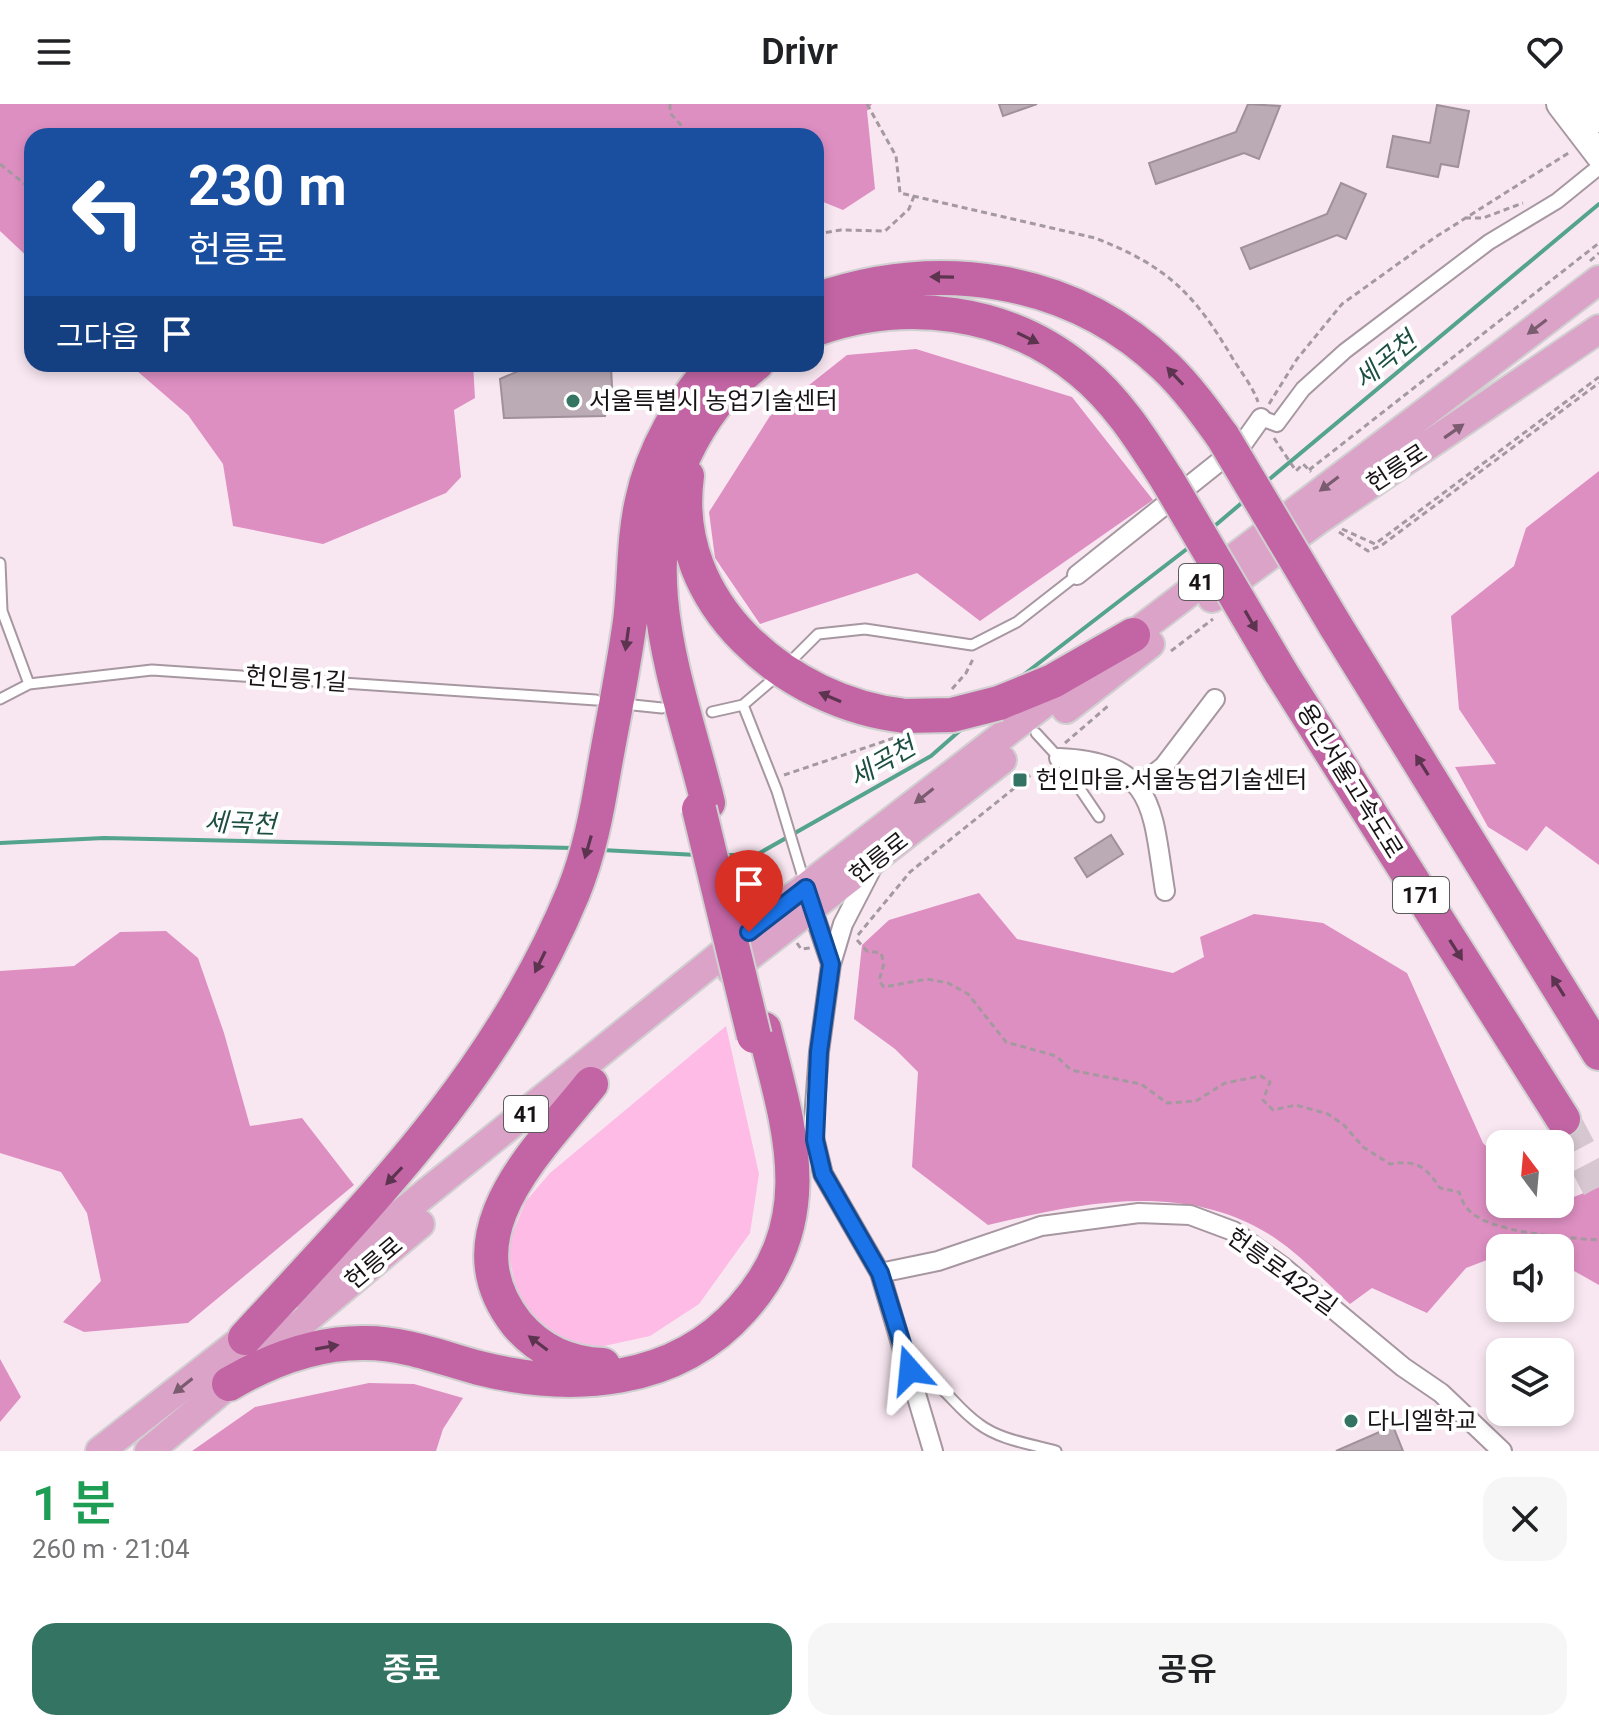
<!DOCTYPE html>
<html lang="ko">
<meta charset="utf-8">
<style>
:root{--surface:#fff;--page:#f6f6f6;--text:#202124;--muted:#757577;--accent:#347462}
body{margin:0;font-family:Roboto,"Noto Sans KR",sans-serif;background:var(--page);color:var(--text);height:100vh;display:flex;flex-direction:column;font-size:30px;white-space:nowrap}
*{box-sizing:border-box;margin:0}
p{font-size:26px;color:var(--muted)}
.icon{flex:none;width:44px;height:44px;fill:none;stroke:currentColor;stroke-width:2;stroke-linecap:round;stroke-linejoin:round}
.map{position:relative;height:1347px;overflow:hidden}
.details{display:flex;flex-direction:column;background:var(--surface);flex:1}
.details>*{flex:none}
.guide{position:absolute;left:24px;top:24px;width:800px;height:244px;border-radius:24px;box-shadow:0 4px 12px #0003;background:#1a4fa0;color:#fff;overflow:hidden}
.needle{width:52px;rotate:344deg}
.tools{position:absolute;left:1486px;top:1026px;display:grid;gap:16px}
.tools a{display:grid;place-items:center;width:88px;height:88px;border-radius:16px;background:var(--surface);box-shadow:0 4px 12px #0003;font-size:40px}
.pin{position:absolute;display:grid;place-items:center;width:68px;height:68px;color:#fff;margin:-82px -34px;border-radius:50% 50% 50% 0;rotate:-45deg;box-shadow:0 0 8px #0007}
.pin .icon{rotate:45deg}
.me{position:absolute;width:88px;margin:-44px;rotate:342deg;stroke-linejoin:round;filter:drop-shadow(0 0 6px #0008)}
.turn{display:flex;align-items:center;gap:28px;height:168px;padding:0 32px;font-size:36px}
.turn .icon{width:104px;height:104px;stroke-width:2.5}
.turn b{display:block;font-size:56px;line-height:68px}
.then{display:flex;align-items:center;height:76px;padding:0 32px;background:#0003;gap:16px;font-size:30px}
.round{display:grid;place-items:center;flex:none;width:84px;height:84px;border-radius:24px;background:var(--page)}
.summary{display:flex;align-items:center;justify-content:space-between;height:136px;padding:0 32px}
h1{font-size:48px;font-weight:600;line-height:60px;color:#1e9e55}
.button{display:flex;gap:16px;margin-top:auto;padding:16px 32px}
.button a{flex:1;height:92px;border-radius:24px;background:var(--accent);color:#fff;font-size:32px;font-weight:600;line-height:92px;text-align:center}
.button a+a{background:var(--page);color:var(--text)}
header{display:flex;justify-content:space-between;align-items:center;height:104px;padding:0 32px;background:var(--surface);font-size:36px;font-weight:600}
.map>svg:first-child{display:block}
.green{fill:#fdbbe5}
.forest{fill:#de8fc2}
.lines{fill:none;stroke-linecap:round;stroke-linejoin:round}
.stream{stroke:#54a38d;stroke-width:4}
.building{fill:#bbabb5;stroke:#9f9099;stroke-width:2}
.motorway-tunnel{stroke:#d6c7d0;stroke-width:34;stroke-dasharray:34 17;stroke-linecap:butt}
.service-casing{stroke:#a797a1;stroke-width:13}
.pedestrian-casing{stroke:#a797a1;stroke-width:18}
.minor-casing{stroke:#a797a1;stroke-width:22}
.secondary-casing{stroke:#a797a1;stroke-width:30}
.primary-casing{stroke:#d1d0d0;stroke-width:32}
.motorway-casing{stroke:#d1d0d0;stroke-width:38}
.path{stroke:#a599a0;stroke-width:3;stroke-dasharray:6 4;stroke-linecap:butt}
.service{stroke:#fff;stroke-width:9}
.pedestrian{stroke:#fff;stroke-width:14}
.minor{stroke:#fff;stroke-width:18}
.secondary{stroke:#fff;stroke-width:26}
.primary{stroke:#dba3c8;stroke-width:28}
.motorway{stroke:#c365a4;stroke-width:34}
.motorway-bridge-casing{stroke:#d1d0d0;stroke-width:38;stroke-linecap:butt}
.motorway-bridge{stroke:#c365a4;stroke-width:34}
.oneway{fill:#5c344f}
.oneway2{fill:#7a5b6f}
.route-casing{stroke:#114b97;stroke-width:20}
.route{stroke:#1a73e8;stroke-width:14}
.poi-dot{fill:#347462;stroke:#fff;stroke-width:3}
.labels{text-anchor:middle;stroke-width:8;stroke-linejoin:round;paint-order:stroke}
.shield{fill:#fff;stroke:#5d5a5c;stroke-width:2}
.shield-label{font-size:22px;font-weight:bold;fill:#181316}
.poi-label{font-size:24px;fill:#181316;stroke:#fff;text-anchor:start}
.street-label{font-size:24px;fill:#181316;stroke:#fff}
.water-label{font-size:26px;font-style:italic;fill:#1d4f41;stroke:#fff}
</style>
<header><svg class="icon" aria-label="menu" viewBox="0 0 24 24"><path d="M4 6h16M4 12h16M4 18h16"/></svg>Drivr<svg class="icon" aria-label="heart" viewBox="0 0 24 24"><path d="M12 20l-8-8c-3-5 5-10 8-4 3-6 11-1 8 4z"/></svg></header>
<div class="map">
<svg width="1599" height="1347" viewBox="0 0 1599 1347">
<rect width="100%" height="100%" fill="#f8e7f1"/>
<path class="green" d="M726,922L759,1070L750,1129L699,1200L650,1232L595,1244L550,1232L517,1190L507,1142L526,1097L550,1069Z"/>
<path class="forest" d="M0,0H872L867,7L875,85L843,106L816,95V32H32V157L0,127Z
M916,245L1072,293L1153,396L980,517L917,469L760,520L715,454L709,408L770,312L847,251Z
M129,260H473L475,294L454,306L461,373L446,389L323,440L233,422L223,360L188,311Z
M1599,367V761L1546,722L1527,747L1488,723L1455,663L1496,660L1459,605L1451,512L1514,462L1526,424Z
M979,789L1017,835L1173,869L1204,853L1200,833L1254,810L1323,819L1407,869L1483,1039L1500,1056V1100H1542L1546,1104L1599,1083V1181L1560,1159V1144H1500V1151L1466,1164L1427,1209L1372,1184L1350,1200C1324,1177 1297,1147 1267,1129C1181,1077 1079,1099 988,1121L912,1063L918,968L895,945L854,915L862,841L889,816Z
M166,827L198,854L224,929L250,1022L302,1014L354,1081L188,1219L84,1228L63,1218L101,1177L87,1109L61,1068L0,1049V867L74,862L120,828Z
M0,1255L21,1293L0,1318Z
M369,1279L414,1280L463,1294L443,1325L436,1347H192L255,1303Z"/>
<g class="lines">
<path class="stream" d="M1266,378L1599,100
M1211,425L1244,397
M1022,572L1192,441
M0,739L104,734L573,744
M602,746L697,751
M726,751H756L931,652L964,623"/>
</g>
<path class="building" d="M999,0H1037L1003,12Z
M1248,0L1280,2L1259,55L1244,49L1156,80L1149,59L1236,28Z
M1437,1L1469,7L1458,63L1441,60L1438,73L1387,63L1393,32L1430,39Z
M1341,79L1366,90L1346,135L1337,131L1250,165L1241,144L1327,110Z
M530,262H611L612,283L605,312L504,314L500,275Z
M1111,731L1123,750L1087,773L1075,754Z
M1393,1322L1403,1347H1336Z"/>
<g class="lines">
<path class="motorway-tunnel" d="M1563,1015L1599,1083"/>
<g class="service-casing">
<path id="service" d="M0,459L2,507L29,580
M788,560L818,530L865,525L972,541L1017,518L1077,471
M0,595L29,580L152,566L596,596
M633,601L662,604
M743,601L777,687L805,780
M712,608L743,601L778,571
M1036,629L1059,654L1099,713
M910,1266C948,1281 950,1299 979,1320C1000,1336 1031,1340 1056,1347"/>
</g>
<g class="pedestrian-casing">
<path id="pedestrian" d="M1261,314L1277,320L1303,285L1345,247L1489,138L1557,97L1599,63"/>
</g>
<g class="minor-casing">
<path id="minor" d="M1077,471L1244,338L1261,314
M1059,654C1157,658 1152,707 1165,787
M1139,682L1164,662L1215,595
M874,760L843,820L831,860L819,948L813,1029L823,1070L880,1169L933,1347
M809,795L831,860
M880,1169L938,1157L1041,1122L1139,1109L1190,1111L1233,1127L1283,1163L1403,1263L1441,1289L1502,1347"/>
</g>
<g class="secondary-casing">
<path id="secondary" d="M1560,0L1599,51
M1588,0L1599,15"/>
</g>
<g class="primary-casing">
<path id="primary" d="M1212,494L1318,416L1599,225
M1116,544L1599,176
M1066,605L1150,540
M731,866L1002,656
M301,1190L774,808L1077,574
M100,1347L262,1220
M149,1347L420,1120"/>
</g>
<g class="motorway-casing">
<path id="motorway" d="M816,196C937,154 1070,171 1165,262C1187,283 1205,308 1223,333
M816,225C905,193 1008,206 1081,267C1118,297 1143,338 1168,377
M687,372C669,500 788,599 905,612
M1335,521L1599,949
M1280,567L1563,1015
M999,599L1053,577L1133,531
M708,699C679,581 629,467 685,350C702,314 724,284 756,260
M591,980C538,1047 446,1130 517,1220C539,1246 569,1260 603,1261
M245,1234C375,1093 498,970 573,789C589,750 597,708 604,666C613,616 623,567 630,517C635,477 633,436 642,397C652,349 682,294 717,260
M229,1280C270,1256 318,1238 366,1239C404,1239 442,1254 479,1264C571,1287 675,1281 742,1205C821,1117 790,1027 764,925"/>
</g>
<path class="path" d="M670,0V9L691,32
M867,0L896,52L900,89L1095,134C1167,162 1194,189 1233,255C1241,268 1253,283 1258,298
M0,60L32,86
M1465,114H1483L1523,99
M816,130L841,126L885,127L909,105L914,92
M1590,157L1599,149
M1269,300L1297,255L1342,200L1434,134L1570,48
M1274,334L1296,367L1303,360L1311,368
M1309,366L1599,139
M1342,425L1375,440L1599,273
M1339,428L1368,447L1382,441L1599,279
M1171,547L1213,515
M952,585L966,569L974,553
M1065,639L1108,602
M784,671L894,634
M858,831L910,768L1043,661
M857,836L867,847L881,849L884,859L879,877L884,883L927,875L948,879L968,890L1006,938L1056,952L1071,966L1141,980L1167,999L1196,997L1225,979L1261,972L1270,978L1263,996L1273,1006L1296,1001L1328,1010L1344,1021L1363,1043L1390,1060C1417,1056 1425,1062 1440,1084L1459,1088C1461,1093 1463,1100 1467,1104C1485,1129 1570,1134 1599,1136
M797,839L801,845L810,844"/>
<use href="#service" class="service"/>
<use href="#pedestrian" class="pedestrian"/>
<use href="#minor" class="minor"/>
<use href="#secondary" class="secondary"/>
<use href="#primary" class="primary"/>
<use href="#motorway" class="motorway"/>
<g class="motorway-bridge-casing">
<path id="motorway-bridge" d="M1223,333L1335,521
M1168,377L1280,567
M905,612L952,611L999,599
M699,705L754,932"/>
</g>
<use href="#motorway-bridge" class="motorway-bridge"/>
</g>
<defs><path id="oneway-solid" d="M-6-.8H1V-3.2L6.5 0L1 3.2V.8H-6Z" transform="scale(2)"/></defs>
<g class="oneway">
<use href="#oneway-solid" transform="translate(942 173) rotate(-179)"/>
<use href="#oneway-solid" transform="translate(1028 234) rotate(26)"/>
<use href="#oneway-solid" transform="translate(1175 272) rotate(-133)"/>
<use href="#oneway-solid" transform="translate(1251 517) rotate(60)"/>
<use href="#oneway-solid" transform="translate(627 535) rotate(98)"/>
<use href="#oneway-solid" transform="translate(830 593) rotate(-157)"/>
<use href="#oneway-solid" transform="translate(1422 661) rotate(-122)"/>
<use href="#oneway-solid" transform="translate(588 743) rotate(106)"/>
<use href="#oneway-solid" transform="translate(1456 846) rotate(58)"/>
<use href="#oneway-solid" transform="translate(540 858) rotate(116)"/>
<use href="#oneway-solid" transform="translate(1558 882) rotate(-122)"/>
<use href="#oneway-solid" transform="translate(394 1072) rotate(133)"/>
<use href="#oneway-solid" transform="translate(538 1239) rotate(-143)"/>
<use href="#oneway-solid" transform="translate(327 1243) rotate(-10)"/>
</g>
<g class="oneway2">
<use href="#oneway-solid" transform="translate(1537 223) rotate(143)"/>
<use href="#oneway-solid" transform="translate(1454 327) rotate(-35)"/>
<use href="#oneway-solid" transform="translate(1329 380) rotate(143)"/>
<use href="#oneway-solid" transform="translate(924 692) rotate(142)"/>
<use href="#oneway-solid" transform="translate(183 1282) rotate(142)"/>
</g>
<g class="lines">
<g class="route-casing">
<path id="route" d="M749,828L806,784L831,860L819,948L815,1036L823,1070L880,1169L910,1266"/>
</g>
<use href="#route" class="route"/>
</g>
<g class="poi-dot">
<circle cx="573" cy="297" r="8"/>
<rect x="1012" y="668" width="16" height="16" rx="4"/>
<circle cx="1351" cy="1317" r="8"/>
</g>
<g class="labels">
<g class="shield">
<rect x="1179" y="460" width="44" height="36" rx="6"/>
<rect x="1393" y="773" width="56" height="36" rx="6"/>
<rect x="504" y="992" width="44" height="36" rx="6"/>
</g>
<g class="shield-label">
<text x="1201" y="486">41</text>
<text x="1421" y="799">171</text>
<text x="526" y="1018">41</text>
</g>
<g class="poi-label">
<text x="589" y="305">서울특별시 농업기술센터</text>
<text x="1036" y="684">헌인마을.서울농업기술센터</text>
<text x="1367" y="1325">다니엘학교</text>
</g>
<g class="street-label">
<text transform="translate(1397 364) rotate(-33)" y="8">헌릉로</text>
<text transform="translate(296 575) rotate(4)" y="8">헌인릉1길</text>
<text transform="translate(1350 677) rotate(58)" y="8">용인서울고속도로</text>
<text transform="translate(879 754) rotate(-38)" y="8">헌릉로</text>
<text transform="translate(374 1159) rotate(-40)" y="8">헌릉로</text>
<text transform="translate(1282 1168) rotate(36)" y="8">헌릉로422길</text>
</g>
<g class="water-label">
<text transform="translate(1385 256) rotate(-40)" y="9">세곡천</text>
<text transform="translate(882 658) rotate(-30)" y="9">세곡천</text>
<text transform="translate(240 719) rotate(2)" y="9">세곡천</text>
</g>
</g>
</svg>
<div class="tools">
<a><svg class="needle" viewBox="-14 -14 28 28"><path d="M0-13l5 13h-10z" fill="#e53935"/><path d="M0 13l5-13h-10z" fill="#757577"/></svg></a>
<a><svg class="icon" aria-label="sound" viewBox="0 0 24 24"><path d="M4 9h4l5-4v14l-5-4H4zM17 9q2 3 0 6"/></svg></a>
<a><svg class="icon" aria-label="layers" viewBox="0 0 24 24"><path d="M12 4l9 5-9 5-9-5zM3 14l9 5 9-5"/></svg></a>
</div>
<div class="pin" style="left:749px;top:828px;background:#d93025"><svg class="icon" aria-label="arrive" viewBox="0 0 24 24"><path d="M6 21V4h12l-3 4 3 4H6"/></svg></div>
<svg class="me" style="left:910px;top:1266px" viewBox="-20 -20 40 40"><path d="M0-17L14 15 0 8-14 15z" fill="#1a73e8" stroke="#fff" stroke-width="4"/></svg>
<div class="guide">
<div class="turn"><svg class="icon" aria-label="left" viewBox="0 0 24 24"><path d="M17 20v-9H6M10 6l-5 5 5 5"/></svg><div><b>230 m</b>헌릉로</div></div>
<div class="then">그다음<svg class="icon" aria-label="arrive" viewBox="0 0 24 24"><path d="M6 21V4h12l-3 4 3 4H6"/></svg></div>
</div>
</div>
<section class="details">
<div class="summary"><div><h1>1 분</h1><p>260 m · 21:04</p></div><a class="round"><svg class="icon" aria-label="close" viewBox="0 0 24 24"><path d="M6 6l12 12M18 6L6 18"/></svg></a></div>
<div class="button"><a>종료</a><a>공유</a></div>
</section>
